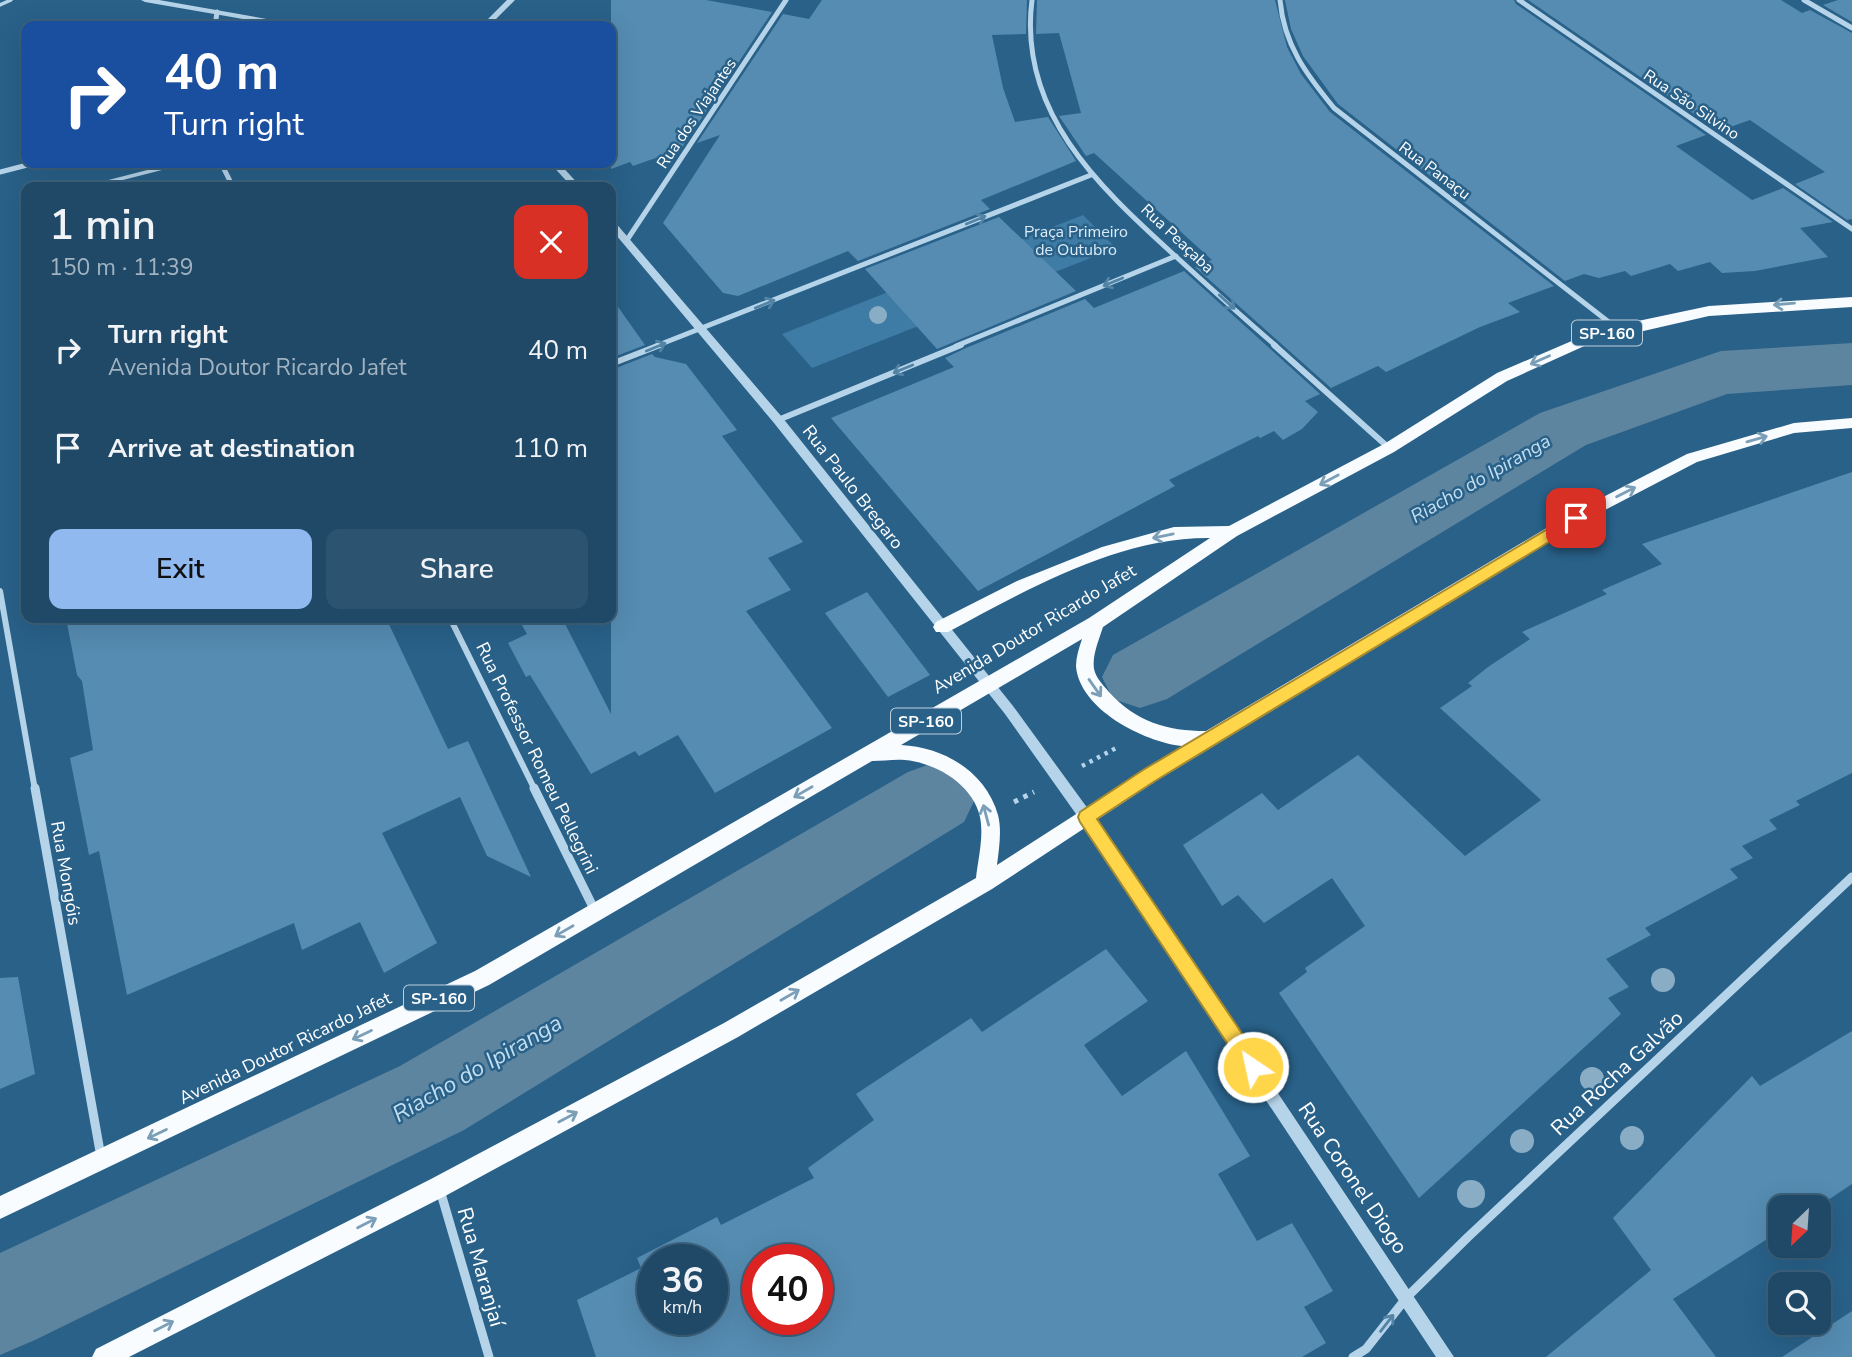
<!DOCTYPE html>
<meta charset="utf-8">
<style>
:root{--surface:#1f4967;--page:#2c5370;--text:#f1f3f6;--muted:#a1b2c0;--line:#3c617b;--accent:#90b9f0}
body{margin:0;font-family:"Nunito Sans",sans-serif;background:var(--page);color:var(--text);height:100vh;display:flex;flex-direction:column;font-size:26px;white-space:nowrap}
*{box-sizing:border-box;margin:0}
p{font-size:23px;color:var(--muted)}
.icon{flex:none;width:38px;height:38px;fill:none;stroke:currentColor;stroke-width:2;stroke-linecap:round;stroke-linejoin:round}
.map{position:relative;flex:1;overflow:hidden}
.sheet{position:absolute;left:21px;top:182px;width:595px;height:441px;display:flex;flex-direction:column;background:var(--surface);border-radius:14px;box-shadow:0 7px 28px #0002,0 0 0 2px var(--line)}
.sheet>*{flex:none}
.top-card{position:absolute;left:21px;top:21px;width:595px;height:147px;border-radius:14px;box-shadow:0 7px 28px #0002,0 0 0 2px var(--line);background:#1a4fa0;color:#fff;overflow:hidden}
.needle{width:46px;rotate:205deg}
.fabs{position:absolute;left:1768px;top:1195px;display:grid;gap:14px}
.fabs a{display:grid;place-items:center;width:63px;height:63px;border-radius:14px;background:var(--surface);box-shadow:0 7px 28px #0002,0 0 0 2px var(--line);font-size:35px}
.speed{position:absolute;left:637px;top:1244px;display:flex;gap:14px;font-size:35px;font-weight:700;text-align:center}
.speed>*{display:grid;place-content:center;width:91px;height:91px;border-radius:50%;background:var(--surface);box-shadow:0 7px 28px #0002,0 0 0 2px var(--line);line-height:1}
.speed small{font-size:18px;font-weight:400}
.speed .limit{border:10px solid #d22;background:#fff;color:#111}
.pin{position:absolute;display:grid;place-items:center;width:60px;height:60px;color:#fff;margin:-30px;border-radius:14px;box-shadow:0 4px 10px #0006}
.me{position:absolute;width:77px;margin:-38px;rotate:326deg;stroke-linejoin:round;filter:drop-shadow(0 0 5px #0008)}
.turn{display:flex;align-items:center;gap:24px;height:147px;padding:0 28px;font-size:32px}
.turn .icon{width:91px;height:91px;stroke-width:2.5}
.turn b{display:block;font-size:49px;line-height:60px}
.round{display:grid;place-items:center;flex:none;width:74px;height:74px;border-radius:14px;background:var(--page)}
.head{display:flex;align-items:center;justify-content:space-between;height:119px;padding:0 28px}
h1{font-size:42px;font-weight:600;line-height:52px}
.primary-button{display:flex;gap:14px;margin-top:auto;padding:14px 28px}
.primary-button a{flex:1;height:80px;border-radius:14px;background:var(--accent);color:#111;font-size:28px;font-weight:600;line-height:80px;text-align:center}
.primary-button a+a{background:var(--page);color:var(--text)}
ul{padding:0;list-style:none}
li{display:flex;align-items:center;gap:21px;height:98px;padding:0 28px}
li div{flex:1}
li b{display:block;font-size:26px}
li em{font-style:normal}
.map>svg:first-child{display:block}
.green{fill:#3e7ba5}
.lines{fill:none;stroke-linecap:round;stroke-linejoin:round}
.river{fill:#5e859f;fill-rule:evenodd}
.building{fill:#568cb2;fill-rule:evenodd}
.path-far1{stroke:#b6d4e9;stroke-width:4.5;stroke-dasharray:3.5 5;stroke-linecap:butt}
.path{stroke:#b6d4e9;stroke-width:5;stroke-dasharray:4.5 6;stroke-linecap:butt}
.service{stroke:#b6d4e9;stroke-width:3.5}
.minor-far2{stroke:#b6d4e9;stroke-width:5}
.minor-far1{stroke:#b6d4e9;stroke-width:6}
.minor{stroke:#b6d4e9;stroke-width:9}
.tertiary{fill:#b6d4e9;fill-rule:evenodd}
.primary{fill:#f9fcfe;fill-rule:evenodd}
.tree{fill:#8aadc6}
.oneway{stroke:#5384a6}
.oneway2{stroke:#7c9fb8}
.route{fill:#ffd54a;stroke:#a68a30;stroke-width:2}
.labels{text-anchor:middle;stroke-width:5;stroke-linejoin:round;paint-order:stroke}
.far-street-label{font-size:16px;fill:#fff;stroke:#296189}
.far-park-label{font-size:16px;fill:#daebf7;stroke:#296189}
.shield{fill:#296189;stroke:#bfd0dc;stroke-width:2}
.shield-label{font-size:16px;font-weight:bold;fill:#fff}
.street-label{font-size:18px;fill:#fff;stroke:#296189}
.water-label{font-size:19px;font-style:italic;fill:#c2def0;stroke:#296189}
.near-street-label{font-size:21px;fill:#fff;stroke:#296189}
.near-water-label{font-size:23px;font-style:italic;fill:#c2def0;stroke:#296189}
</style>
<div class="map">
<svg width="1852" height="1357" viewBox="0 0 1852 1357">
<rect width="100%" height="100%" fill="#296189"/>
<path class="green" d="M1083,215L1116,248L812,368L782,334Z"/>
<g class="lines">
<path class="river" d="M1852,343V385L1727,394L1586,445L1167,699L1140,708L1113,699L1102,677L1113,655L1540,413L1721,351Z
M936,762L964,772L976,797L964,822L464,1130L35,1340L0,1355V1253L400,1066L908,772Z"/>
</g>
<path class="building" d="M611,0H706L772,12L681,149L633,166L630,162L611,169Z
M822,0H1027L1026,34L992,35L1003,88L1015,122L1048,117L1076,161L981,200L990,209L858,261L848,251L738,296L723,293L663,223L720,135L697,143L783,14L809,19Z
M1037,0H1275L1287,47L1301,74L1330,112L1554,286L1508,303L1520,312L1480,327L1386,372L1378,366L1331,388L1195,267L1212,260L1094,153L1086,156L1059,116L1081,113L1059,33L1036,34Z
M1285,0H1514L1516,4L1706,135L1676,146L1752,200L1783,188L1833,222L1800,228L1828,257L1755,271L1722,273L1710,262L1678,271L1670,264L1631,276L1625,271L1599,278L1584,274L1565,281L1338,104L1303,56L1291,29Z
M1528,0H1781L1802,13L1810,10L1852,33V219L1847,220L1795,184L1825,172L1750,120L1719,131Z
M1838,0H1852V22L1823,5Z
M999,217L1076,291L937,349L865,269Z
M1184,271L1320,394L1305,401L1318,412L1302,429L1283,440L1274,431L1260,438L1258,436L1169,480L1175,486L978,591L831,418L954,367L945,358L966,348L1085,299L1094,308Z
M611,297L645,345L611,358Z
M652,354L655,357L686,364L737,430L722,436L803,542L768,558L791,590L746,611L832,728L715,793L678,735L639,756L635,751L591,774L530,675L526,677L508,643L527,634L518,618H562L611,714V370Z
M1852,472V773L1796,801L1800,805L1769,820L1777,829L1742,846L1753,858L1730,869L1738,878L1645,928L1651,935L1606,959L1629,987L1608,998L1621,1014L1419,1198L1279,993L1307,972L1305,968L1365,926L1332,878L1264,923L1238,895L1222,906L1183,845L1262,793L1278,810L1358,755L1465,856L1541,800L1440,708L1472,686L1468,683L1488,667L1530,639L1522,632L1607,594L1602,590L1662,564L1642,544Z
M867,592L930,675L888,697L825,613Z
M66,618H386L448,749L468,741L531,877L487,856L460,797L382,833L437,943L384,973L360,922L302,950L294,923L127,995L99,851L89,855L70,758L93,750L82,681L77,675Z
M1106,949L1148,1001L1084,1045L1122,1096L1186,1051L1250,1156L1218,1174L1257,1241L1292,1223L1333,1291L1304,1307L1326,1343L1302,1357H596L577,1300L641,1268L637,1258L717,1217L721,1225L814,1178L808,1168L874,1120L856,1094L971,1018L982,1032ZM653,1260H712V1320H653ZM758,1260H817V1320H758Z
M18,977L35,1074L0,1089V978Z
M1852,1031V1184L1816,1208H1780V1231L1673,1299L1716,1357H1546L1651,1270L1613,1218L1752,1076L1760,1086Z
M1852,1311V1357H1782Z"/>
<g class="lines">
<path class="path-far1" d="M1082,766L1118,747"/>
<path class="path" d="M1014,802L1034,792"/>
<path class="service" d="M0,5L11,0
M490,21H583
M104,183L182,163"/>
<path class="minor-far2" d="M1032,0C1018,111 1097,185 1173,254C1207,285 1241,316 1276,346
M1280,0C1284,45 1306,74 1334,108L1619,330
M1519,0L1852,229
M1804,0L1852,28
M215,26L217,12
M221,163L233,187
M0,172L35,163
M627,240L786,0
M656,346L1091,175
M956,346L1176,256"/>
<path class="minor-far1" d="M1274,345L1389,448
M611,364L660,345
M778,420L961,345
M0,591L35,790
M450,618L535,790"/>
<path class="minor" d="M35,788L101,1157
M534,788L596,913
M440,1190L489,1357
M1353,1357L1366,1349L1407,1297L1468,1237L1852,877"/>
<path class="tertiary" d="M141,0H159L295,24L299,26H283L145,2Z
M507,0H515L489,26H481Z
M550,163H559L581,187H572Z
M611,220L614,221L782,417L1013,706L1091,813L1454,1357H1436L1081,821L1005,714L774,423L611,229Z"/>
<path class="primary" d="M1852,297V307L1709,316L1591,343L1507,381L1394,452L1237,536L1103,627C1099,640 1092,655 1094,669C1096,678 1103,685 1109,692C1136,722 1167,731 1206,731L1570,514L1687,454L1794,423L1852,418V428L1794,433L1697,462L1582,522L1156,781L992,889L738,1037L447,1195L129,1357H92L96,1349L431,1179L724,1023L976,878C978,859 984,837 980,817C973,785 937,763 905,760C894,759 883,761 872,761L489,985L0,1219V1196L475,971L1089,618L1210,538C1118,537 1027,590 948,632H936L933,627L936,622L1017,581L1102,547L1174,527L1229,526L1384,444L1497,373L1581,337L1619,325L1709,306ZM1082,639C1079,648 1076,657 1076,666C1079,709 1144,742 1182,746L997,865C999,849 1002,830 998,815C986,772 944,747 901,745Z"/>
</g>
<g class="tree">
<circle cx="878" cy="315" r="9"/>
<circle cx="1663" cy="980" r="12"/>
<circle cx="1592" cy="1079" r="12"/>
<circle cx="1632" cy="1138" r="12"/>
<circle cx="1522" cy="1141" r="12"/>
<circle cx="1471" cy="1194" r="14"/>
</g>
<defs><path id="oneway-shaft" d="M-6 0H5M1.5-3L5.5 0L1.5 3" fill="none" stroke-width="1.6" stroke-linecap="round" stroke-linejoin="round" transform="scale(1.75)"/></defs>
<g class="oneway">
<use href="#oneway-shaft" transform="translate(976 220) rotate(-22)"/>
<use href="#oneway-shaft" transform="translate(1113 282) rotate(158)"/>
<use href="#oneway-shaft" transform="translate(1227 302) rotate(42)"/>
<use href="#oneway-shaft" transform="translate(765 304) rotate(-22)"/>
<use href="#oneway-shaft" transform="translate(656 347) rotate(-22)"/>
<use href="#oneway-shaft" transform="translate(903 369) rotate(158)"/>
<use href="#oneway-shaft" transform="translate(1387 1323) rotate(-52)"/>
</g>
<g class="oneway2">
<use href="#oneway-shaft" transform="translate(1784 304) rotate(175)"/>
<use href="#oneway-shaft" transform="translate(1540 360) rotate(156)"/>
<use href="#oneway-shaft" transform="translate(1757 439) rotate(-16)"/>
<use href="#oneway-shaft" transform="translate(1329 480) rotate(152)"/>
<use href="#oneway-shaft" transform="translate(1626 492) rotate(-27)"/>
<use href="#oneway-shaft" transform="translate(1163 536) rotate(168)"/>
<use href="#oneway-shaft" transform="translate(1095 688) rotate(55)"/>
<use href="#oneway-shaft" transform="translate(803 792) rotate(150)"/>
<use href="#oneway-shaft" transform="translate(986 815) rotate(-105)"/>
<use href="#oneway-shaft" transform="translate(564 931) rotate(150)"/>
<use href="#oneway-shaft" transform="translate(790 995) rotate(-30)"/>
<use href="#oneway-shaft" transform="translate(362 1035) rotate(154)"/>
<use href="#oneway-shaft" transform="translate(568 1117) rotate(-28)"/>
<use href="#oneway-shaft" transform="translate(157 1134) rotate(154)"/>
<use href="#oneway-shaft" transform="translate(367 1223) rotate(-27)"/>
<use href="#oneway-shaft" transform="translate(164 1326) rotate(-27)"/>
</g>
<path class="route" d="M1576,512L1584,518L1582,522L1155,781L1097,819L1260,1060L1263,1067L1260,1073L1253,1076L1247,1073L1080,822L1078,817L1080,812L1143,770Z"/>
<g class="labels">
<g class="far-street-label">
<text transform="translate(1692 104) rotate(34)" y="6">Rua São Silvino</text>
<text transform="translate(696 113) rotate(-56)" y="6">Rua dos Viajantes</text>
<text transform="translate(1435 170) rotate(37)" y="6">Rua Panaçu</text>
<text transform="translate(1178 238) rotate(43)" y="6">Rua Peaçaba</text>
</g>
<g class="far-park-label">
<text x="1076" y="237">Praça Primeiro<tspan x="1076" dy="18">de Outubro</tspan></text>
</g>
<g class="shield">
<rect x="1572" y="320.5" width="70" height="25" rx="5"/>
<rect x="891" y="708.5" width="70" height="25" rx="5"/>
<rect x="404" y="985.5" width="70" height="25" rx="5"/>
</g>
<g class="shield-label">
<text x="1607" y="339">SP-160</text>
<text x="926" y="727">SP-160</text>
<text x="439" y="1004">SP-160</text>
</g>
<g class="street-label">
<text transform="translate(853 487) rotate(52)" y="6">Rua Paulo Bregaro</text>
<text transform="translate(1034 629) rotate(-31)" y="6">Avenida Doutor Ricardo Jafet</text>
<text transform="translate(537 758) rotate(64)" y="6">Rua Professor Romeu Pellegrini</text>
<text transform="translate(66 873) rotate(80)" y="6">Rua Mongóis</text>
<text transform="translate(285 1048) rotate(-26)" y="6">Avenida Doutor Ricardo Jafet</text>
</g>
<g class="water-label">
<text transform="translate(1480 478) rotate(-30)" y="7">Riacho do Ipiranga</text>
</g>
<g class="near-street-label">
<text transform="translate(1617 1073) rotate(-43)" y="7">Rua Rocha Galvão</text>
<text transform="translate(1353 1178) rotate(56)" y="7">Rua Coronel Diogo</text>
<text transform="translate(481 1267) rotate(74)" y="7">Rua Maranjaí</text>
</g>
<g class="near-water-label">
<text transform="translate(477 1068) rotate(-30)" y="8">Riacho do Ipiranga</text>
</g>
</g>
</svg>
<div class="fabs">
<a><svg class="needle" viewBox="-14 -14 28 28"><path d="M0-13l5 13h-10z" fill="#e53935"/><path d="M0 13l5-13h-10z" fill="#a1b2c0"/></svg></a>
<a><svg class="icon" aria-label="search" viewBox="0 0 24 24"><circle cx="10" cy="10" r="6"/><path d="M15 15l6 6"/></svg></a>
</div>
<div class="speed"><div>36<small>km/h</small></div><div class="limit">40</div></div>
<div class="pin" style="left:1576px;top:518px;background:#d93025"><svg class="icon" aria-label="arrive" viewBox="0 0 24 24"><path d="M6 21V4h12l-3 4 3 4H6"/></svg></div>
<svg class="me" style="left:1253px;top:1067px" viewBox="-20 -20 40 40"><circle r="17" fill="#ffd54a" stroke="#fff" stroke-width="3"/><path d="M0-11L8 9 0 5-8 9z" fill="#fff"/></svg>
<div class="top-card">
<div class="turn"><svg class="icon" aria-label="right" viewBox="0 0 24 24"><path d="M7 20v-9h11M14 6l5 5-5 5"/></svg><div><b>40 m</b>Turn right</div></div>
</div>
<section class="sheet">
<div class="head"><div><h1>1 min</h1><p>150 m · 11:39</p></div><a class="round" style="background:#d93025;color:#fff"><svg class="icon" aria-label="close" viewBox="0 0 24 24"><path d="M6 6l12 12M18 6L6 18"/></svg></a></div>
<ul>
<li><svg class="icon" aria-label="right" viewBox="0 0 24 24"><path d="M7 20v-9h11M14 6l5 5-5 5"/></svg><div><b>Turn right</b><p>Avenida Doutor Ricardo Jafet</p></div><em>40 m</em></li>
<li><svg class="icon" aria-label="arrive" viewBox="0 0 24 24"><path d="M6 21V4h12l-3 4 3 4H6"/></svg><div><b>Arrive at destination</b></div><em>110 m</em></li>
</ul>
<div class="primary-button"><a>Exit</a><a>Share</a></div>
</section>
</div>
